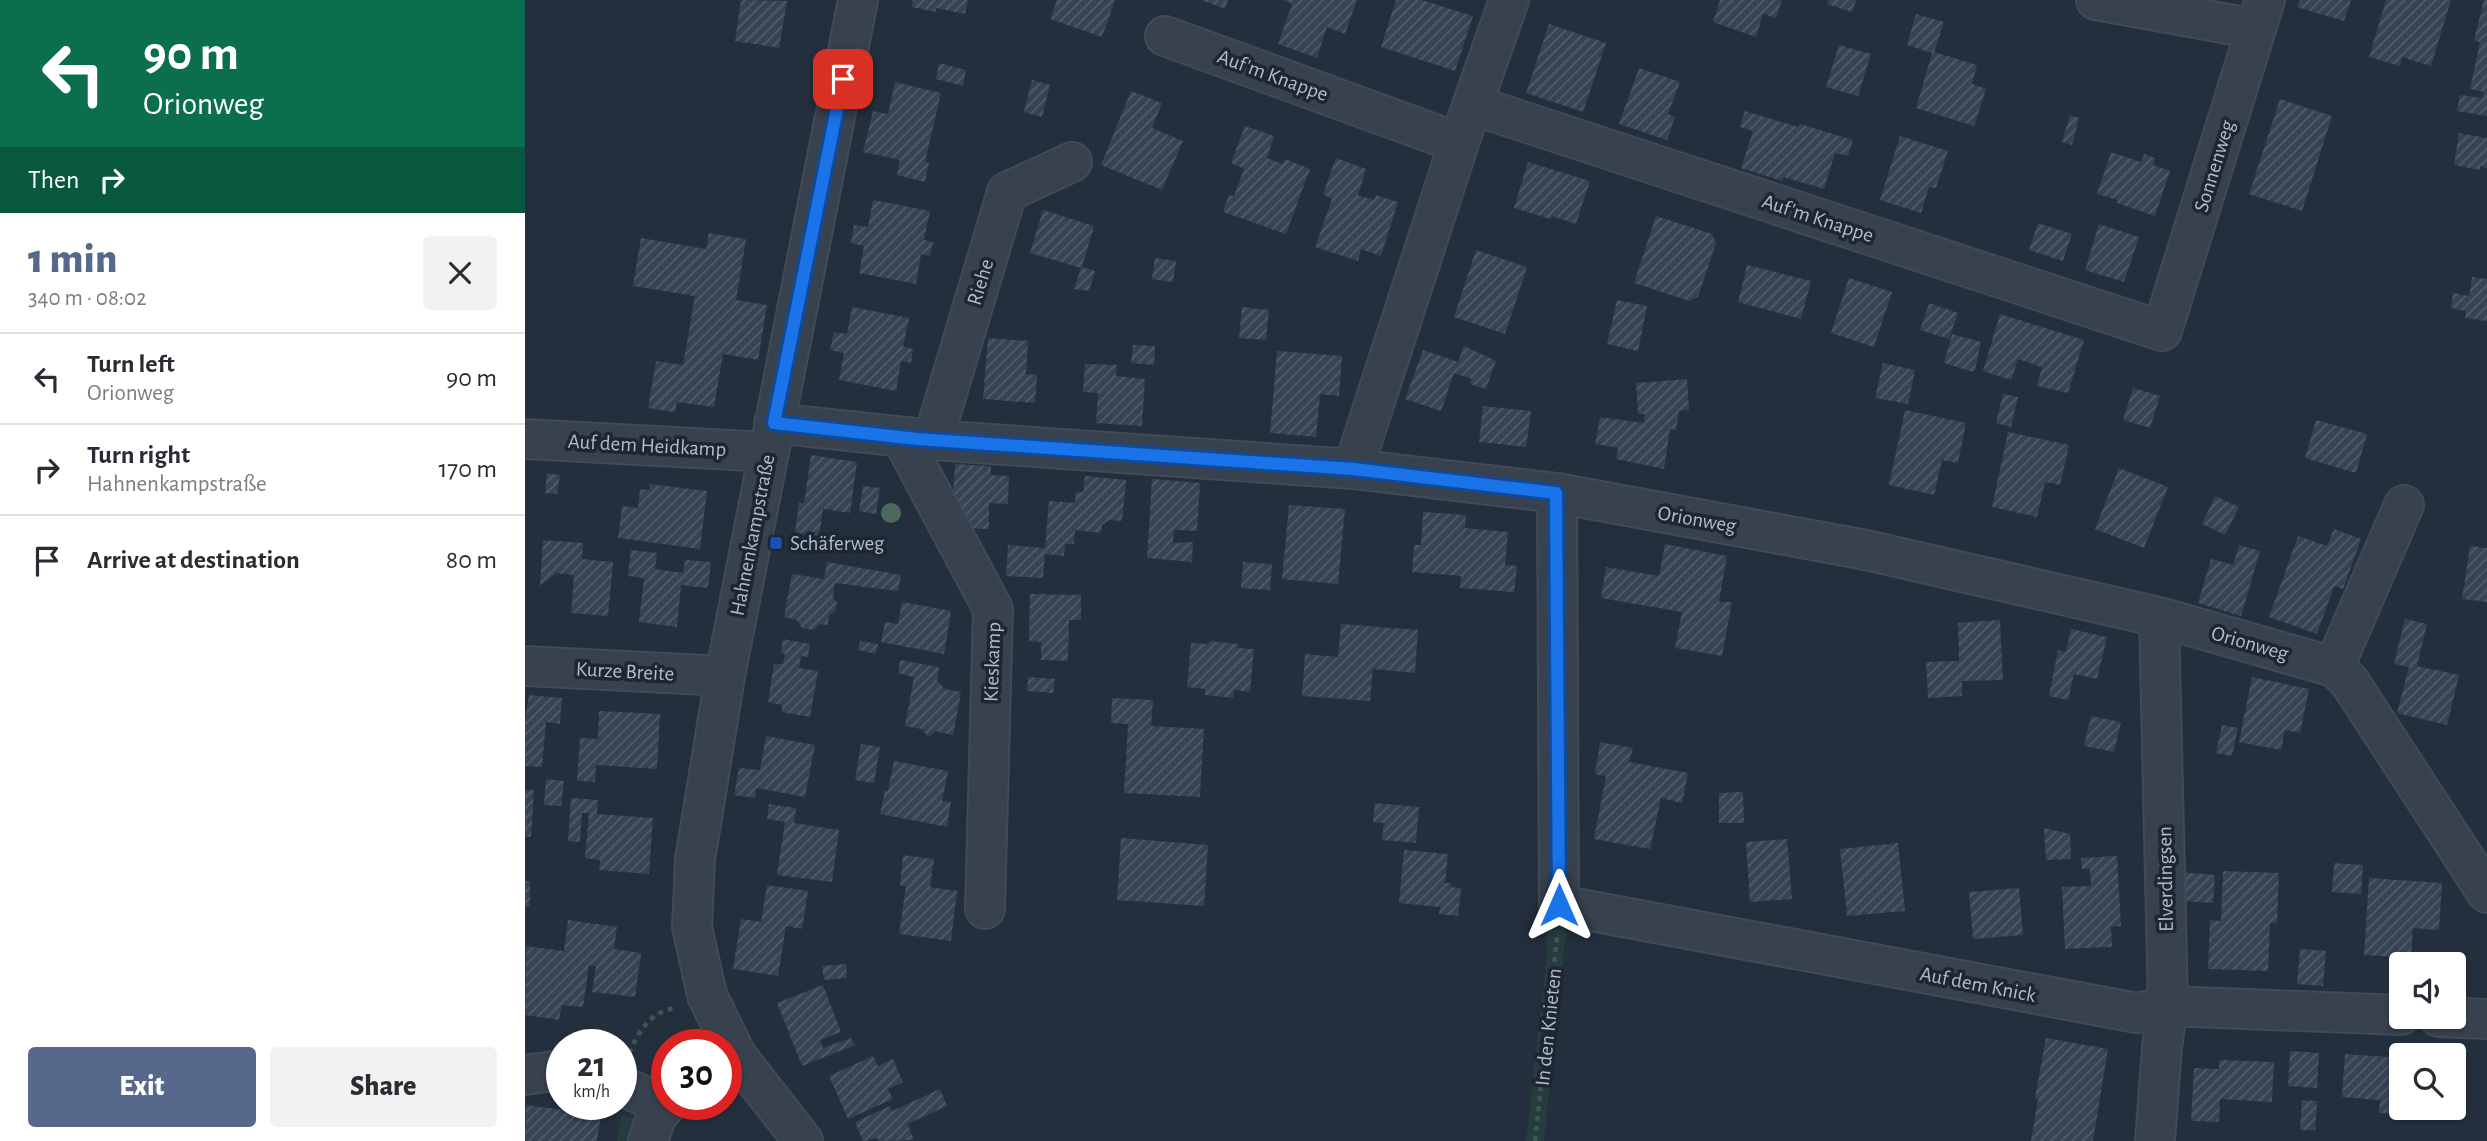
<!DOCTYPE html>
<meta charset="utf-8">
<style>
:root{--surface:#fff;--page:#f2f2f3;--text:#2b2b33;--muted:#7c7c81;--line:#e1e1e2;--accent:#56698c}
body{margin:0;font-family:"Alegreya Sans",sans-serif;background:var(--page);color:var(--text);height:100vh;display:flex;flex-direction:column;font-size:26px;white-space:nowrap}
*{box-sizing:border-box;margin:0}
p{font-size:23px;color:var(--muted)}
.icon{flex:none;width:38px;height:38px;fill:none;stroke:currentColor;stroke-width:2;stroke-linecap:round;stroke-linejoin:round}
.map{position:relative;flex:1;overflow:hidden}
.drawer{display:flex;flex-direction:column;background:var(--surface);width:525px}
.drawer>*{flex:none}
.hud{background:#0b6e4f;color:#fff;overflow:hidden}
.tools{position:absolute;left:1864px;top:952px;display:grid;gap:14px}
.tools a{display:grid;place-items:center;width:77px;height:77px;border-radius:7px;background:var(--surface);box-shadow:0 2px 5px #0004;font-size:35px}
.speed{position:absolute;left:21px;top:1029px;display:flex;gap:14px;font-size:35px;font-weight:700;text-align:center}
.speed>*{display:grid;place-content:center;width:91px;height:91px;border-radius:50%;background:var(--surface);box-shadow:0 2px 5px #0004;line-height:1}
.speed small{font-size:18px;font-weight:400}
.speed .limit{border:10px solid #d22;background:#fff;color:#111}
.pin{position:absolute;display:grid;place-items:center;width:60px;height:60px;color:#fff;margin:-30px;border-radius:14px;box-shadow:0 4px 10px #0006}
.me{position:absolute;width:77px;margin:-38px;rotate:0deg;stroke-linejoin:round;filter:drop-shadow(0 0 5px #0008)}
.turn{display:flex;align-items:center;gap:24px;height:147px;padding:0 28px;font-size:32px}
.turn .icon{width:91px;height:91px;stroke-width:2.5}
.turn b{display:block;font-size:49px;line-height:60px}
.then{display:flex;align-items:center;height:66px;padding:0 28px;background:#0003;gap:14px;font-size:26px}
.round{display:grid;place-items:center;flex:none;width:74px;height:74px;border-radius:7px;background:var(--page)}
.summary{display:flex;align-items:center;justify-content:space-between;height:119px;padding:0 28px}
h1{font-size:42px;font-weight:800;line-height:52px;color:var(--accent)}
.action{display:flex;gap:14px;margin-top:auto;padding:14px 28px}
.action a{flex:1;height:80px;border-radius:7px;background:var(--accent);color:#fff;font-size:28px;font-weight:800;line-height:80px;text-align:center}
.action a+a{background:var(--page);color:var(--text)}
ul{padding:0;list-style:none}
li{display:flex;align-items:center;gap:21px;height:91px;padding:0 28px;border-top:2px solid var(--line)}
li div{flex:1}
li b{display:block;font-size:26px}
li em{font-style:normal}
main{display:flex;flex:1;min-height:0}
.map>svg:first-child{display:block}
.green{fill:#263c3f}
.building{fill:url(#building-hatch)}
.lines{fill:none;stroke-linecap:round;stroke-linejoin:round}
.minor-casing{stroke:#414a57;stroke-width:42}
.path{stroke:#3f5557;stroke-width:4.5;stroke-dasharray:5 5;stroke-linecap:butt}
.minor{stroke:#38414e;stroke-width:38}
.tree{fill:#4b6a5d}
.route-casing{stroke:#114b97;stroke-width:18}
.route{stroke:#1a73e8;stroke-width:12}
.transit-dot{fill:#1a4fb4;stroke:#1d2633;stroke-width:2.5}
.labels{text-anchor:middle;stroke-width:7;stroke-linejoin:round;paint-order:stroke}
.street-label{font-size:21px;fill:#b4bcc9;stroke:#1d2633}
.poi-label{font-size:21px;fill:#b4bcc9;stroke:#1d2633;text-anchor:start}
</style>
<main>
<section class="drawer">
<div class="hud">
<div class="turn"><svg class="icon" aria-label="left" viewBox="0 0 24 24"><path d="M17 20v-9H6M10 6l-5 5 5 5"/></svg><div><b>90 m</b>Orionweg</div></div>
<div class="then">Then<svg class="icon" aria-label="right" viewBox="0 0 24 24"><path d="M7 20v-9h11M14 6l5 5-5 5"/></svg></div>
</div>
<div class="summary"><div><h1>1 min</h1><p>340 m · 08:02</p></div><a class="round"><svg class="icon" aria-label="close" viewBox="0 0 24 24"><path d="M6 6l12 12M18 6L6 18"/></svg></a></div>
<ul>
<li><svg class="icon" aria-label="left" viewBox="0 0 24 24"><path d="M17 20v-9H6M10 6l-5 5 5 5"/></svg><div><b>Turn left</b><p>Orionweg</p></div><em>90 m</em></li>
<li><svg class="icon" aria-label="right" viewBox="0 0 24 24"><path d="M7 20v-9h11M14 6l5 5-5 5"/></svg><div><b>Turn right</b><p>Hahnenkampstraße</p></div><em>170 m</em></li>
<li><svg class="icon" aria-label="arrive" viewBox="0 0 24 24"><path d="M6 21V4h12l-3 4 3 4H6"/></svg><div><b>Arrive at destination</b></div><em>80 m</em></li>
</ul>
<div class="action"><a>Exit</a><a>Share</a></div>
</section>
<div class="map">
<svg width="1962" height="1141" viewBox="0 0 1962 1141">
<defs>
<pattern id="building-hatch" width="6" height="6" patternUnits="userSpaceOnUse" patternTransform="scale(1.75)"><rect width="6" height="6" fill="#364354"/><path d="M-1 1l2-2M0 6l6-6M5 7l2-2" fill="none" stroke="#515c6b"/></pattern>
</defs>
<rect width="100%" height="100%" fill="#242f3e"/>
<path class="green" d="M1021,910L1043,913L1019,1141H1001L1022,954Z
M96,1116L135,1124L132,1141H92Z"/>
<path class="building" d="M216,0L262,1L254,48L210,41Z
M388,0H443L440,14L411,8L410,12L387,7Z
M532,0H590L577,37L525,19Z
M676,0H703L700,9Z
M758,0H832L820,34L802,27L792,58L753,44L767,4Z
M871,0H897L948,16L930,71L856,47Z
M1195,0H1257L1251,18L1238,14L1231,37L1188,22Z
M1304,0H1331L1327,12L1302,4Z
M1775,0H1826L1819,21L1772,7Z
M1861,0H1926L1906,66L1877,57L1875,66L1844,57Z
M1959,0H1962V116L1932,111L1935,95L1957,98L1959,92L1945,89L1955,42L1949,40Z
M1391,14L1419,22L1409,52L1452,65L1447,84L1461,89L1449,126L1391,108L1407,53L1382,45Z
M1024,24L1081,43L1058,112L1001,93Z
M1314,45L1346,54L1333,96L1301,87Z
M414,63L441,70L438,86L411,79Z
M1114,68L1155,82L1143,114L1150,117L1142,140L1094,124Z
M507,80L525,85L517,117L499,112Z
M370,82L416,93L400,162L404,163L400,182L372,175L375,160L338,152L348,111L363,114Z
M606,91L637,103L627,128L658,141L637,190L576,165Z
M1755,99L1807,116L1777,211L1724,194Z
M1220,111L1273,127L1275,124L1328,140L1323,156L1310,153L1299,189L1258,177L1257,181L1216,168L1228,131L1215,127Z
M1545,115L1554,118L1547,145L1537,142Z
M720,126L749,136L742,158L757,164L760,159L785,169L761,234L698,212L704,195L709,196L719,169L706,163Z
M1934,133L1962,138V168L1955,166V170L1929,165Z
M1375,136L1423,151L1411,188L1404,187L1396,213L1355,200Z
M1586,152L1616,162L1619,154L1630,158L1628,165L1645,171L1630,216L1592,203L1593,200L1572,194Z
M811,158L841,169L833,195L849,200L851,195L873,202L856,256L836,249L833,261L790,247L807,199L798,194Z
M1003,162L1065,181L1051,224L1027,216L1025,219L989,208Z
M348,200L405,211L399,240L408,242L405,256L396,254L391,284L334,273L339,246L326,243L329,225L343,227Z
M518,210L569,226L557,267L570,271L564,291L549,289L556,268L505,253Z
M1131,216L1187,234L1191,243L1173,297L1164,301L1109,283Z
M1513,223L1547,234L1538,261L1504,250Z
M1574,224L1614,237L1599,282L1560,270Z
M184,233L221,239L211,300L242,305L233,360L198,354L189,407L152,402L150,412L123,408L131,361L158,365L170,296L108,286L116,238L181,249Z
M951,250L1002,267L980,334L929,317Z
M630,258L651,261L648,282L627,279Z
M1222,265L1286,281L1276,319L1213,302Z
M1947,277L1962,279V321L1940,318L1941,311L1926,308L1928,293L1944,296Z
M1324,278L1367,292L1349,347L1306,333Z
M1092,300L1122,306L1113,351L1082,344Z
M1404,303L1433,313L1424,339L1395,330Z
M327,307L384,318L378,347L388,349L386,363L376,361L371,391L314,380L319,353L305,350L309,332L322,334Z
M717,307L744,310L741,340L714,338Z
M1475,314L1559,340L1543,393L1512,386L1517,367L1493,359L1486,380L1458,371Z
M1427,334L1456,342L1450,370L1448,372L1419,363Z
M463,338L503,341L501,374L512,375L510,403L458,399Z
M608,345L630,346L629,365L606,363Z
M939,346L971,361L961,389L945,384L947,379L929,373L916,411L880,399L898,350L933,362Z
M752,351L817,356L814,396L795,394L791,437L745,433Z
M1358,363L1390,370L1383,404L1350,398Z
M560,364L592,365L591,376L620,379L617,426L571,423L573,393L558,392Z
M1162,379L1164,410L1154,411L1151,430L1145,429L1139,469L1091,459L1093,448L1070,444L1075,417L1119,423L1120,414H1113L1111,383Z
M1608,388L1635,396L1625,428L1598,420Z
M1478,394L1493,397L1486,427L1471,423Z
M958,406L1006,411L1001,447L954,442Z
M1380,410L1441,423L1433,463L1417,460L1409,495L1364,485Z
M1791,420L1842,434L1831,473L1780,458Z
M1483,432L1544,445L1535,485L1520,482L1512,517L1467,507Z
M286,455L332,462L325,513L298,509L294,536L270,533L274,503H279Z
M430,464L466,466V475L484,476L483,504L464,503V529L433,528L427,510Z
M1594,468L1643,487L1619,548L1570,529Z
M22,473L35,475L32,494L20,493Z
M560,476L601,480L597,521L584,520L577,525L576,533L550,530L549,544H540L539,556L520,554L518,578L481,576L483,545L520,548L524,501L550,503L551,492H558Z
M627,479L675,483L672,531L649,530L648,543L668,542L667,562L622,558Z
M125,484L182,491L175,549L93,538L97,506L113,508L115,489L124,490Z
M338,486L355,488L351,514L334,511Z
M1690,496L1714,507L1700,535L1677,524Z
M764,505L820,509L813,584L757,579Z
M898,512L941,515L940,528L983,532L980,565L992,566L989,592L935,588L936,576L887,572L889,545H896Z
M1809,529L1836,539L1818,589L1809,586L1792,634L1744,617L1773,536L1802,546Z
M18,540L58,543L57,559L88,562L83,616L46,613L49,575L31,573L15,586Z
M1140,544L1202,556L1194,602H1207L1197,656L1150,648L1157,612L1076,598L1081,567L1134,576Z
M1714,545L1735,551L1716,616L1673,603L1686,559L1708,565Z
M1945,546L1962,548V602L1937,599Z
M106,550L132,553L130,569L158,573L160,560L186,562L183,588L156,585L152,627L114,622L119,578L103,576Z
M302,562L376,575L373,591L310,583L308,597L312,603L310,611L304,615L303,625L295,624L288,630L277,628L272,620L259,617L267,574L299,579Z
M718,562L747,564L745,590L716,588Z
M505,594L556,595V620H544L543,661L516,660V642L504,641Z
M377,602L426,611L419,654L356,642L360,622L373,624Z
M1880,619L1902,624L1892,666L1934,675L1922,725L1872,713L1884,667L1869,664Z
M1475,620L1478,680L1437,681V696L1403,698L1401,662L1434,661L1433,623Z
M816,624L893,630L890,673L848,669L845,701L777,696L780,654L813,657Z
M1546,629L1582,637L1572,679L1549,674L1543,700L1524,696L1533,650L1541,652Z
M258,639L285,644L283,657L276,656L274,668L293,671L285,717L257,712V705L243,702L249,664H258L260,654L256,653Z
M335,641L353,644L351,654L333,650Z
M684,641L713,644V648L729,649L725,692L709,690L708,698L680,695V689L662,687L666,643L684,644Z
M375,660L414,667L412,680L414,683L420,689L436,692L428,735L411,731L403,737L397,729L380,726L389,677L373,673Z
M503,677L530,679L528,693L502,691Z
M1727,677L1784,689L1775,733L1760,730L1756,750L1714,742Z
M4,695L37,698L35,724L21,722L17,767L0,766V720Z
M587,698L628,700L626,726L679,729L675,797L599,793L603,724L586,723Z
M74,711L135,714L132,769L71,765L70,782L52,781L55,738L73,739Z
M1566,716L1596,722L1589,752L1559,746Z
M1697,725L1713,728L1707,756L1691,753Z
M241,736L290,745L280,797L231,788L230,798L209,795L214,768L235,770Z
M1075,742L1108,748L1104,762L1163,773L1157,803L1136,798L1125,849L1069,839L1081,776L1070,774Z
M336,744L355,747L349,783L330,780Z
M369,761L423,771L417,801L426,802L422,827L355,814L360,791H363Z
M21,779L39,781L36,806L19,805Z
M0,790H9L6,837H0Z
M1218,792L1219,823H1194V793Z
M46,798L73,800L72,814L128,818L124,874L74,870L75,860L60,858L64,813H57L55,842L43,841Z
M850,803L894,807L891,843L857,840L859,823L848,822Z
M244,804L271,808L269,823L314,830L307,882L252,875L260,822L242,819Z
M1519,828L1545,834L1546,859L1521,860Z
M596,838L683,845L679,906L592,900Z
M1262,839L1267,899L1225,902L1221,842Z
M1373,843L1380,911L1322,916L1315,849Z
M879,850L923,854L920,883H926L925,887L936,888L933,916L914,914L915,907L874,903Z
M378,855L409,859L405,887L432,891L426,941L374,934L381,886H375Z
M1592,856L1596,926L1586,927L1587,947L1540,949L1537,887L1566,886L1565,869H1557L1556,858Z
M1809,863L1838,865L1836,894L1807,892Z
M1698,871L1754,873L1752,923H1745L1743,971L1683,969L1685,920L1696,921Z
M1653,872L1690,875L1688,903L1656,901Z
M1844,878L1917,883L1914,930L1888,928L1886,958L1839,955Z
M0,881H5V907H0Z
M242,885L283,891L277,929L261,926L253,976L208,969L216,919L236,922Z
M1494,888L1498,935L1448,939L1444,892Z
M43,920L92,927L89,949L116,953L110,997L67,992L71,966L64,965L58,1007L37,1005L34,1020L0,1015L1,946L39,951Z
M1775,949L1801,951L1798,986L1772,984Z
M321,964L322,978L299,980L297,966Z
M298,985L316,1032L295,1040L298,1048L326,1038L330,1045L277,1066L252,1003Z
M1521,1038L1583,1049L1568,1141H1506L1513,1099L1510,1098Z
M1765,1051L1794,1053L1792,1088L1763,1086Z
M1820,1054L1876,1058V1108H1884L1883,1115L1854,1113L1855,1100L1817,1097Z
M348,1056L353,1066L368,1059L378,1082L363,1089L368,1099L323,1119L304,1076Z
M1694,1060L1749,1062L1747,1102L1695,1099L1694,1122L1666,1121L1669,1068L1694,1069Z
M415,1089L422,1106L382,1124L389,1140L353,1141L352,1138L338,1141L330,1122L365,1106L367,1111Z
M1777,1100L1792,1101L1790,1130H1775Z
M1,1105L76,1115L72,1141H0Z"/>
<g class="lines">
<g class="minor-casing">
<path id="minor" d="M1571,0L1731,29
M640,36L934,143
M948,105L1637,331L1740,0
M249,423L408,440L828,469L1032,493L1341,550L1634,617L1809,667L1824,681L1962,893
M377,438L468,609L460,909
M0,439L243,452
M408,440L482,192L547,162
M828,469L934,143L984,0
M1032,493L1034,905L1612,1013L1643,1006L1876,1015
M0,666L200,676
M1809,667L1879,505
M1914,1017L1962,1019
M0,1075L37,1070
M96,1086L140,1105
M123,1141L131,1117L142,1104
M278,1141L211,1055L182,995L167,927L170,860L200,676L333,0
M1630,1141L1637,1047L1643,1006L1634,617"/>
</g>
<path class="path" d="M104,1053C114,1031 125,1012 150,1008
M1010,1141L1032,937"/>
<use href="#minor" class="minor"/>
</g>
<circle class="tree" cx="366" cy="513" r="10"/>
<g class="lines">
<g class="route-casing">
<path id="route" d="M318,79L249,423L392,439L828,469L1031,493L1034,905"/>
</g>
<use href="#route" class="route"/>
</g>
<rect class="transit-dot" x="244" y="536" width="14" height="14" rx="3.5"/>
<g class="labels">
<g class="street-label">
<text transform="translate(748 75) rotate(20)" y="7">Auf'm Knappe</text>
<text transform="translate(1689 166) rotate(-73)" y="7">Sonnenweg</text>
<text transform="translate(1293 218) rotate(18)" y="7">Auf'm Knappe</text>
<text transform="translate(455 282) rotate(-73)" y="7">Riehe</text>
<text transform="translate(122 445) rotate(3)" y="7">Auf dem Heidkamp</text>
<text transform="translate(1172 519) rotate(10)" y="7">Orionweg</text>
<text transform="translate(227 535) rotate(-79)" y="7">Hahnenkampstraße</text>
<text transform="translate(1725 643) rotate(16)" y="7">Orionweg</text>
<text transform="translate(467 662) rotate(-88)" y="7">Kieskamp</text>
<text transform="translate(100 671) rotate(3)" y="7">Kurze Breite</text>
<text transform="translate(1640 879) rotate(-91)" y="7">Elverdingsen</text>
<text transform="translate(1453 984) rotate(11)" y="7">Auf dem Knick</text>
<text transform="translate(1023 1027) rotate(-84)" y="7">In den Knieten</text>
</g>
<g class="poi-label">
<text x="265" y="550">Schäferweg</text>
</g>
</g>
</svg>
<div class="tools">
<a><svg class="icon" aria-label="sound" viewBox="0 0 24 24"><path d="M4 9h4l5-4v14l-5-4H4zM17 9q2 3 0 6"/></svg></a>
<a><svg class="icon" aria-label="search" viewBox="0 0 24 24"><circle cx="10" cy="10" r="6"/><path d="M15 15l6 6"/></svg></a>
</div>
<div class="speed"><div>21<small>km/h</small></div><div class="limit">30</div></div>
<div class="pin" style="left:318px;top:79px;background:#d93025"><svg class="icon" aria-label="arrive" viewBox="0 0 24 24"><path d="M6 21V4h12l-3 4 3 4H6"/></svg></div>
<svg class="me" style="left:1034px;top:905px" viewBox="-20 -20 40 40"><path d="M0-17L14 15 0 8-14 15z" fill="#1a73e8" stroke="#fff" stroke-width="4"/></svg>
</div>
</main>
